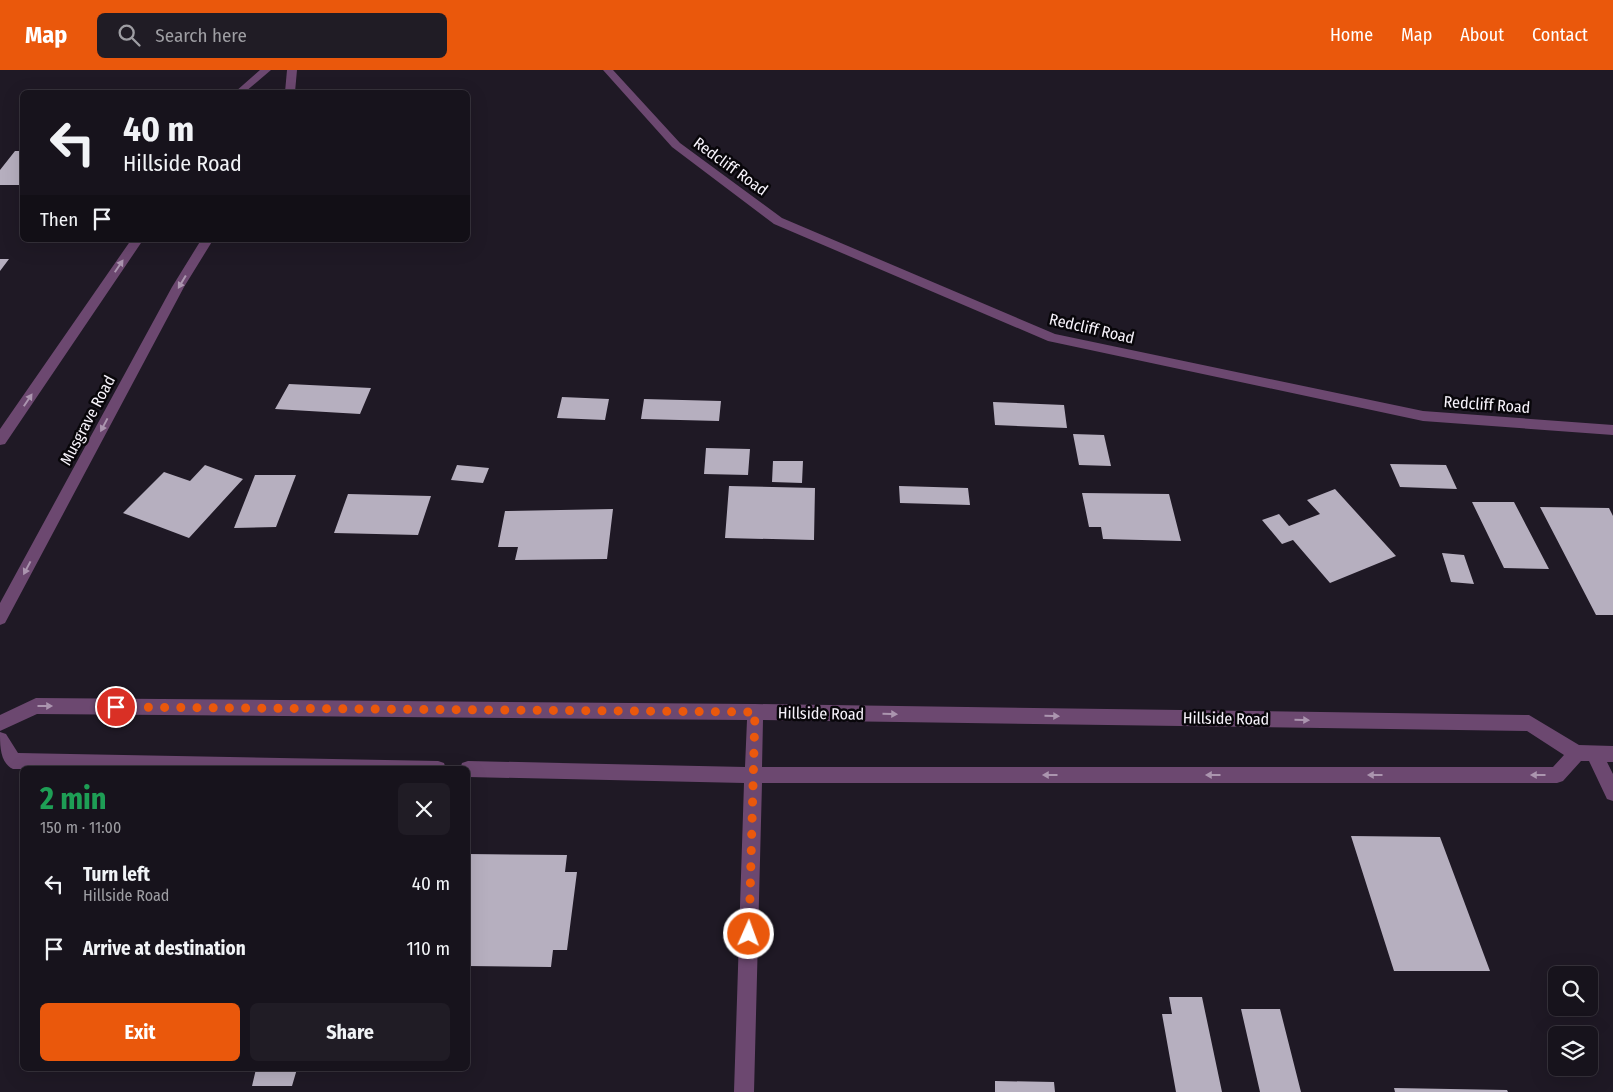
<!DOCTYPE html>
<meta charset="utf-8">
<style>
:root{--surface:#17131c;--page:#201c25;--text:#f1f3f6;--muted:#9e9ea3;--line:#36323b;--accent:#ea580c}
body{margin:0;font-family:"Fira Sans Condensed",sans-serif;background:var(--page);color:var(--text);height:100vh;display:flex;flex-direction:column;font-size:19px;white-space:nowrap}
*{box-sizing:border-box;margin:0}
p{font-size:16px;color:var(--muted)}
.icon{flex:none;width:28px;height:28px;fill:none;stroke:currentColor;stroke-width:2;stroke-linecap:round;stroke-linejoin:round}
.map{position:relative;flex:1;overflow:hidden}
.side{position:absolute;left:20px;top:696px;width:450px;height:305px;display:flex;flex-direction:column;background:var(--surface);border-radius:8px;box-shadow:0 5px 20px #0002,0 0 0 1px var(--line)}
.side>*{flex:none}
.banner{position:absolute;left:20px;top:20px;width:450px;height:152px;border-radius:8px;box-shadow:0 5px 20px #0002,0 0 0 1px var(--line);background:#17131c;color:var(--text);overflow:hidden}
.controls{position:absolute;left:1548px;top:896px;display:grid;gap:10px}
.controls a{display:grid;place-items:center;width:50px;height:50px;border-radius:8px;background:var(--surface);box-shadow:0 5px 20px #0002,0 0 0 1px var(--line);font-size:25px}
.pin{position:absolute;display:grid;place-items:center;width:42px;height:42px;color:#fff;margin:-21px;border:2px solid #fff;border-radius:50%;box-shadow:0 1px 5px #0007}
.me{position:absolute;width:55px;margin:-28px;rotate:2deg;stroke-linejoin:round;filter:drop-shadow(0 0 4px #0008)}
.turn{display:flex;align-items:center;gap:18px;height:105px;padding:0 20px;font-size:22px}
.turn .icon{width:65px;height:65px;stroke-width:2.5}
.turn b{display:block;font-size:35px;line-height:42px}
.then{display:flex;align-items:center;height:48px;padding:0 20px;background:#0003;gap:10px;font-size:19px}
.round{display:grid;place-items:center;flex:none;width:52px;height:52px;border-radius:8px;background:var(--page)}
.summary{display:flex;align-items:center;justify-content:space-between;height:85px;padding:0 20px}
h1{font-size:30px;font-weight:700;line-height:38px;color:#1e9e55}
.button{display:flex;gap:10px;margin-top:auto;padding:10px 20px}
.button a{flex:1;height:58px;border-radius:8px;background:var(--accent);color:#fff;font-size:20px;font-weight:700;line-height:58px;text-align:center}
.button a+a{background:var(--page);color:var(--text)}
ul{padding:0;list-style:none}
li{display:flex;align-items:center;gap:15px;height:65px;padding:0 20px}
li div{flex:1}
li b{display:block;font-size:19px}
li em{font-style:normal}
header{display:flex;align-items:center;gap:30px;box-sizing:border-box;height:70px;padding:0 25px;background:var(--accent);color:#fff}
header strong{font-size:24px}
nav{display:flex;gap:28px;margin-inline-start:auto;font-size:18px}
.search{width:350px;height:45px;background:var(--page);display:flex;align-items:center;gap:12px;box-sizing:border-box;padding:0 18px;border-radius:8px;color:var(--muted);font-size:19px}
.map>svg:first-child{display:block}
.building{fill:#b6afbf}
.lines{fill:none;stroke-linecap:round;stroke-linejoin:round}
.minor{fill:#6c4870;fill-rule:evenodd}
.tertiary{fill:#6c4870;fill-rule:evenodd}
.oneway{fill:#ab95af}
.route{stroke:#ea580c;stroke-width:9;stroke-dasharray:0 16.2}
.labels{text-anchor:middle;stroke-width:5;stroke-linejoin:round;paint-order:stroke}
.street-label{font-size:16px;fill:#f7f3fb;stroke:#08060a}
</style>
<header>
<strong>Map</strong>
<div class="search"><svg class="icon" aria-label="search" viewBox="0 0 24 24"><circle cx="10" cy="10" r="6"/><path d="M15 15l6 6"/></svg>Search here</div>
<nav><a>Home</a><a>Map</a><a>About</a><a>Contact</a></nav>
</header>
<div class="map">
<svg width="1613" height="1022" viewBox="0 0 1613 1022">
<rect width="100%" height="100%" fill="#1f1925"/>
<path class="building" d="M15,81H22V115H0V100Z
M0,189H9L0,201Z
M289,314L371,318L360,344L275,339Z
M562,327L609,329L605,350L557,348Z
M644,329L721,331L719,351L641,349Z
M993,332L1064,335L1067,358L995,355Z
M1073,364L1104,365L1111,396L1079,395Z
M706,378L750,379L748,405L704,404Z
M773,391H803L802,413L772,412Z
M1390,394L1446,395L1457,419L1400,417Z
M205,395L243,409L189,468L123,443L164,402L190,411Z
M457,395L489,398L483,413L451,410Z
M255,405H296L276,457L234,458Z
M729,416L815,418L814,470L725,468Z
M899,416L968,418L970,435L900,433Z
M1335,419L1396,486L1330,513L1293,470L1282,474L1262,450L1279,444L1289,456L1320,444L1307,430Z
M1082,423L1169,424L1181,471L1103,469L1101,457H1089Z
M348,424L431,426L418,465L334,463Z
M1472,432H1514L1549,499L1504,498Z
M1540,437L1609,438L1613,446V545H1596Z
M613,439L607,489L515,490L518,477H498L505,441Z
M1442,483L1464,485L1474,514L1451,512Z
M1351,766L1440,767L1490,901H1394Z
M468,784L567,785L565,802H577L567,880H553L551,897L468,896Z
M1169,927H1202L1222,1022H1176L1162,944H1172Z
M1241,939H1280L1301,1022H1260Z
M256,999H297L292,1016H252Z
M995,1011L1054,1012L1055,1022H995Z
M1394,1018L1507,1020L1508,1022H1395Z"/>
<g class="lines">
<path class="minor" d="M260,0H271L245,22H235Z
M287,0H297L295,22H285Z
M131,170H143L5,374L0,375V359Z
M201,170H213L184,217L5,553L0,555V533L172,217Z
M36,628L755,634L1529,645L1579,675L1613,676V692H1607L1613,704V731L1607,729L1589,691H1581L1563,711L1557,713H762L754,1022H734L744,713L468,707V699H460L462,693L468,691L745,697L747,650L37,644L0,661V645ZM763,650L1527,661L1564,685L1553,697H762Z
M0,662L6,664L18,683L438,691L444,693L446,699H13C0,693 0,676 0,662Z"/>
<path class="tertiary" d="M603,0H613L680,73L782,148L1055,264L1423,341L1613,355V365L1423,351L1048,271L774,154L672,77Z"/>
</g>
<defs><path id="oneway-solid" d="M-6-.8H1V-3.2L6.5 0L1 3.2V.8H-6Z" transform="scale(1.25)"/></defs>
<g class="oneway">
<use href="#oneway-solid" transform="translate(119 196) rotate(-56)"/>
<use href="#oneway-solid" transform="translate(182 212) rotate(121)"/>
<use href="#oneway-solid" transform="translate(28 330) rotate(-56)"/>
<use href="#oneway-solid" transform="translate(104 355) rotate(118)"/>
<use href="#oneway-solid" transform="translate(27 498) rotate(118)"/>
<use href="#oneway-solid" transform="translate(45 636)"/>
<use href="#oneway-solid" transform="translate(890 644) rotate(1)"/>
<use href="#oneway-solid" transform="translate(1052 646) rotate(1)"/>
<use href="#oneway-solid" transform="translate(1302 650) rotate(1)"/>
<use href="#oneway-solid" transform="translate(1050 705) rotate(-180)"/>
<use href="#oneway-solid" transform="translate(1213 705) rotate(-180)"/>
<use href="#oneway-solid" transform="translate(1375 705) rotate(-180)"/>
<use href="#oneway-solid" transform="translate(1538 705) rotate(-180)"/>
</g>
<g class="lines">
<path class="route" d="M116,637L755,642L749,864"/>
</g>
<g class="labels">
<g class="street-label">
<text transform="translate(731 96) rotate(36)" y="6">Redcliff Road</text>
<text transform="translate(1092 258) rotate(13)" y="6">Redcliff Road</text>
<text transform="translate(1487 334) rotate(4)" y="6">Redcliff Road</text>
<text transform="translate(87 350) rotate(-62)" y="6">Musgrave Road</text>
<text transform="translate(821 643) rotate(1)" y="6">Hillside Road</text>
<text transform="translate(1226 648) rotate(1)" y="6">Hillside Road</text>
</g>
</g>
</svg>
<div class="controls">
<a><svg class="icon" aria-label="search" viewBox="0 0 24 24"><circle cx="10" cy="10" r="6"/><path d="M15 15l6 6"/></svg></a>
<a><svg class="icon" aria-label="layers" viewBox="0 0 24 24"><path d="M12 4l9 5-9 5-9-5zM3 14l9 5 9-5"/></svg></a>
</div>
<div class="pin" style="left:116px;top:637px;background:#d93025"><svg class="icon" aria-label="arrive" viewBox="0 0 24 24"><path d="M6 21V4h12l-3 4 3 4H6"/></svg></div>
<svg class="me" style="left:749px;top:864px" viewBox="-20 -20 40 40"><circle r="17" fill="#ea580c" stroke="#fff" stroke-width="3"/><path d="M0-11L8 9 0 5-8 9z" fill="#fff"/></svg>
<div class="banner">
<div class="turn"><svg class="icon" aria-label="left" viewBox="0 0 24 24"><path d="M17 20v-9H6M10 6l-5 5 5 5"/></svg><div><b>40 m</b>Hillside Road</div></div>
<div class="then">Then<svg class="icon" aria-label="arrive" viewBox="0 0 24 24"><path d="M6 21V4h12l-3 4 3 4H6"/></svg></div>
</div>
<section class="side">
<div class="summary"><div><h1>2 min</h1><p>150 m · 11:00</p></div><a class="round"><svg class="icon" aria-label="close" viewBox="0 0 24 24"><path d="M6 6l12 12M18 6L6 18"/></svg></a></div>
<ul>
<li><svg class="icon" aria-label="left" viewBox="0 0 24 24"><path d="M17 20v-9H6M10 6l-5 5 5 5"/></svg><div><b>Turn left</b><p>Hillside Road</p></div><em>40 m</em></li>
<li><svg class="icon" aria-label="arrive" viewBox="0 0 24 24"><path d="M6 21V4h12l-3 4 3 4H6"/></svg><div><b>Arrive at destination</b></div><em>110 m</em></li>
</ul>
<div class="button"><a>Exit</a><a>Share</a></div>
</section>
</div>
